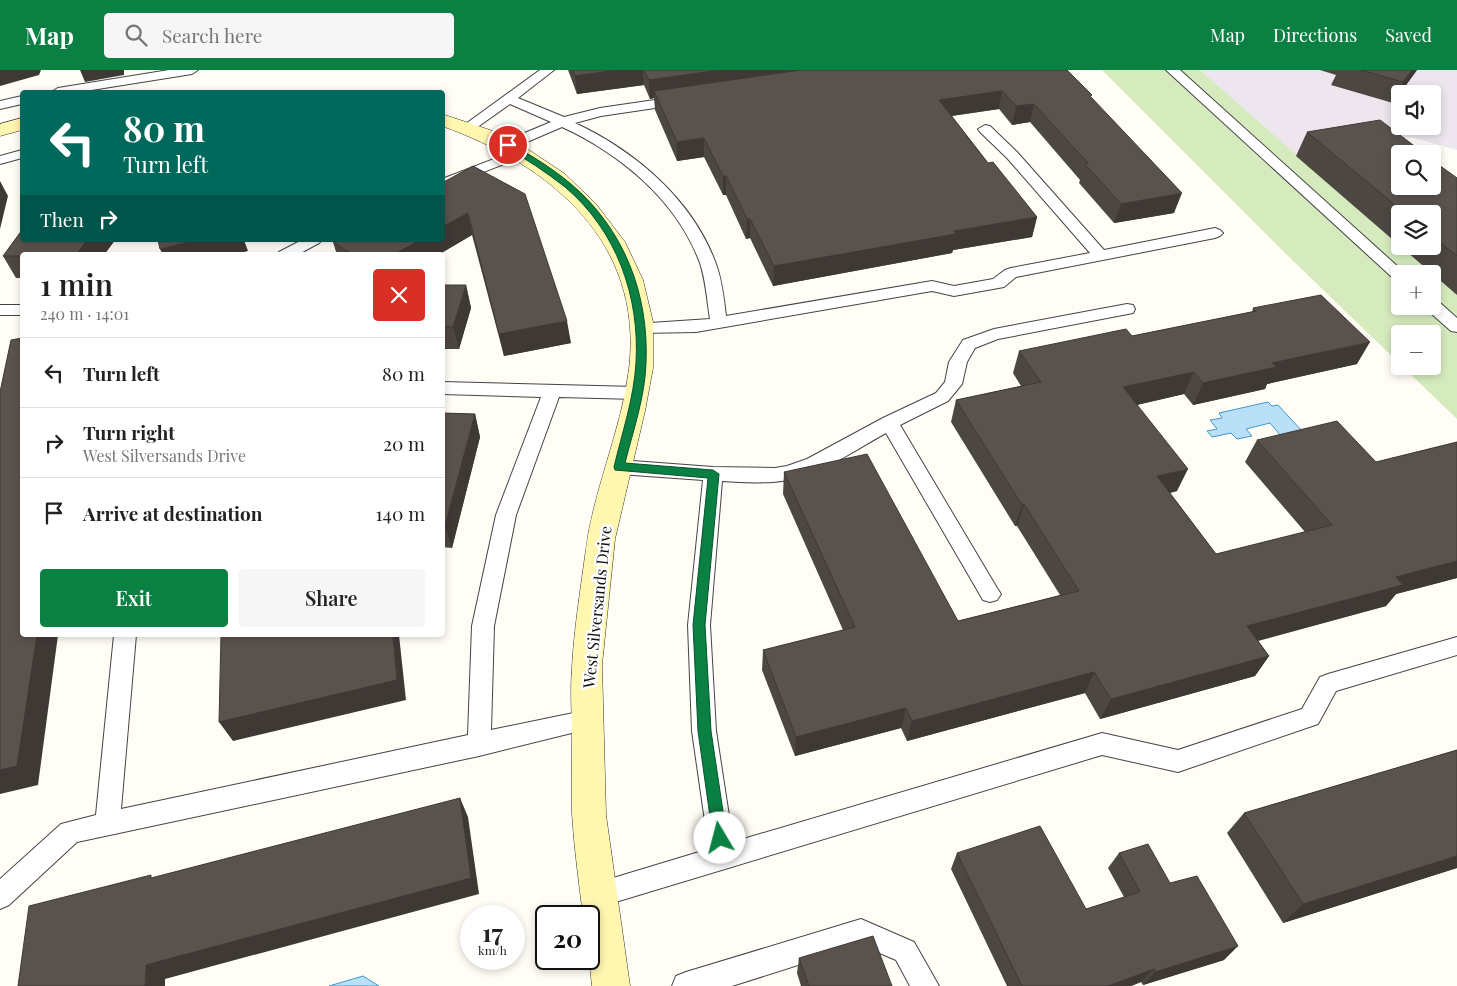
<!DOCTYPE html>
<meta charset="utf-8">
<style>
:root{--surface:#fff;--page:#f6f6f6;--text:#222;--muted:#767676;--line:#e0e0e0;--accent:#0b8043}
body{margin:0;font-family:"Playfair Display",serif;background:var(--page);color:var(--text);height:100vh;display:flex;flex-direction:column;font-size:19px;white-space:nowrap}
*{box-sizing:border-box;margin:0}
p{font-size:16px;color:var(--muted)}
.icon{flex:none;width:28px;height:28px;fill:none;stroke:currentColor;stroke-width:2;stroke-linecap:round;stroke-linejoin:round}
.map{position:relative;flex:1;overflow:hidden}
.side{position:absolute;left:20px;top:182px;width:425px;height:385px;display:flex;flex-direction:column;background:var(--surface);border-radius:5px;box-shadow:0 2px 8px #0003}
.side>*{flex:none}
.banner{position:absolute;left:20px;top:20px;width:425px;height:152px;border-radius:5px;box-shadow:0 2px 8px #0003;background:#00695c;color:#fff;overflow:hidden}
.buttons{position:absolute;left:1391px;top:15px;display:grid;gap:10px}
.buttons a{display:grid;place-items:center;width:50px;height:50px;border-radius:5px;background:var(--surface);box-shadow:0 2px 8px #0003;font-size:25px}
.speed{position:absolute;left:460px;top:835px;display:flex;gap:10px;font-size:25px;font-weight:700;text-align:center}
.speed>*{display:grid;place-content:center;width:65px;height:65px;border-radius:50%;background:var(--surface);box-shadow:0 2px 8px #0003;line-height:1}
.speed small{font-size:12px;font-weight:400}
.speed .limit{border:2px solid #111;border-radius:8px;background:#fff;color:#111}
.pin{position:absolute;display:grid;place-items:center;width:42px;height:42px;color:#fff;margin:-21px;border:2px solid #fff;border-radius:50%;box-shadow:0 1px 5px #0007}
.me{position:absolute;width:55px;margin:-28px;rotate:352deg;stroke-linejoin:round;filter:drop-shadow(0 0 4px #0008)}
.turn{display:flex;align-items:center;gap:18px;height:105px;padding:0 20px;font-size:22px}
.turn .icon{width:65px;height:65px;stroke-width:2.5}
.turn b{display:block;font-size:35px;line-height:42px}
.then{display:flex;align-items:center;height:48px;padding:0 20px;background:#0003;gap:10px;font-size:19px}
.round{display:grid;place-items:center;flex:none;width:52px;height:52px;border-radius:5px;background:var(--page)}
.summary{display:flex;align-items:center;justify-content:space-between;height:85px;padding:0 20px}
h1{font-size:30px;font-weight:600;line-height:38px}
.button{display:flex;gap:10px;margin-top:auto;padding:10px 20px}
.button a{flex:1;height:58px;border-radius:5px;background:var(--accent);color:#fff;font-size:20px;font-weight:600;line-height:58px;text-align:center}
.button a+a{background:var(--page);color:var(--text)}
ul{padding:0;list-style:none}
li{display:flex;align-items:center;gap:15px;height:70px;padding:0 20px;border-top:1px solid var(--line)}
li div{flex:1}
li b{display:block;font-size:19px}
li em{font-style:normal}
header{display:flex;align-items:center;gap:30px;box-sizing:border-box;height:70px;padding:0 25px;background:var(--accent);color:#fff}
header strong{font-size:24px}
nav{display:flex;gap:28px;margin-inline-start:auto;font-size:18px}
.search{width:350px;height:45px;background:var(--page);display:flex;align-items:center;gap:12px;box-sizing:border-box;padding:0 18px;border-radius:5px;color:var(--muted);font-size:19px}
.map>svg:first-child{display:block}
.industrial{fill:#eee6ef;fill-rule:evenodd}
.green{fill:#d5ebbd}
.water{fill:#b9e0f7;stroke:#3f96cf}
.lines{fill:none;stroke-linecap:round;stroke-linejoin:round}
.lane-casing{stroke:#444;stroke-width:2}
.secondary-casing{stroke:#333;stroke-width:1}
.lane{fill:#fff;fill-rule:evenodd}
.secondary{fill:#fff6b0;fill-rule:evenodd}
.wall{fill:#4d4742}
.shaded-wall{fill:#3f3936}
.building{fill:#5a524d;stroke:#3f3936}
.route{fill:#0b8043;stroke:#07532c}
.labels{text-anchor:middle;stroke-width:5;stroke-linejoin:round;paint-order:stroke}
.street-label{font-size:16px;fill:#111;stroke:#fff}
</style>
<header>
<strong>Map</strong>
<div class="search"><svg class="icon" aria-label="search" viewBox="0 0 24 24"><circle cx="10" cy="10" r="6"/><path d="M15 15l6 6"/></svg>Search here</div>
<nav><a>Map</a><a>Directions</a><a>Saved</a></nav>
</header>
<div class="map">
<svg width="1457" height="916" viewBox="0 0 1457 916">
<rect width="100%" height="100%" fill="#fffdf5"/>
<path class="industrial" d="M1200,0H1457V80L1411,67L1296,86ZM1400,24H1432V56H1400Z"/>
<path class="green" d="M1102,0H1200L1432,204H1400V236H1432V204L1457,225V349L1402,296H1432V264H1400V294L1286,184Z"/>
<path class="water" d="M1268,332L1272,336L1278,335L1302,361L1281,366L1270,353L1246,359L1252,366L1237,369L1231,363L1212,367L1207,361L1217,359L1210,350L1222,348L1219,343Z
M363,906L379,916H329Z"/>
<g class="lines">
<g class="lane-casing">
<path id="lane" d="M169,0H198L192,4L79,22H51L58,18Z
M540,0H554L518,28L564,47L600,38L682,26L687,27L689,30L682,34L601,46L575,53C635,81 693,130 716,194C722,210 724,229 726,246L932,211L954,216L993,209L1005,200L1011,198L1090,183L1007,88L980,62L978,59L985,55L990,56L1017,82L1104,180L1215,158L1220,160L1223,163L1220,166L1215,168L1016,207L1004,217L954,226L932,221L696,262L641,263L635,262L633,258L635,254L710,249C707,231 706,211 700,193C677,131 621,84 562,57L513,78H503L501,75L503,72L551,52L510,34L472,61H462L460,58Z
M1166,0H1180L1406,204H1400V211L1394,209Z
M22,26V34L0,39V31Z
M520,79L527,83L525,86L442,118V109Z
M22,80V88L0,94V86Z
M302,170H322L319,173L297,185H277L279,182Z
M1432,230L1438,231L1457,248V262L1451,261L1426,239L1425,236H1432Z
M1127,234L1133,235L1135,239L1133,243L998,269L975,278L967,292L962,314L948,331L900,355L997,518L1001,524L997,530L990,532L983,530L886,363C855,380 823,403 788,410C767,414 743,412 722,411L710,555L716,661L733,772L1102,663L1178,680L1302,639L1320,607L1328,604L1457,567V585L1336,621L1318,654L1178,702L1102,685L599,837L590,833L586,824L590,815L709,779L692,661L688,555L703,410L619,404L612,402L609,397L612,392L619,390L713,397L775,398L787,396L807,389L883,348L936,323L945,312L949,292L963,270L994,259Z
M0,235H22V245H0Z
M442,312L637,317L643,319L646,323L643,327L637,329L559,327L516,445L494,556L491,660L588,640L596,643L600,650L596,657L479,686L77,772L9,835L0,839V809L61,754L96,745L114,565H136L121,739L468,665L472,556L496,445L541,327L442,324Z
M861,849L914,872L939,916H910L896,890L861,875L732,916H672L676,906L686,902Z"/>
</g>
<g class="secondary-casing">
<path id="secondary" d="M442,44L490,60L529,80L565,104L596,134L625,172L643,210L653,252V298L645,341L615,469L602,595L606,745L630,916H592L589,888V846H583C579,812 574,778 572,744C571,719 572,694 572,668C572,645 570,621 572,597C574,560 580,523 585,486C592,422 621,363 629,299C644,172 551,95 442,56Z
M22,48V60L0,66V54Z"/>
</g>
<use href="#lane" class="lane"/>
<use href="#secondary" class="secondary"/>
</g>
<path class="wall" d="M568,0H1067L1091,28L1174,143L1114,153L1079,113L1080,110L1030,52L1012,55L999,39L952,46L988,93L1037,147L1032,167L953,180L952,183L773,216L750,168L746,169L726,125H723L704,87L677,91L655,40L654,28L650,29L644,15L577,24Z
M1320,0H1417L1393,33L1331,15L1336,5Z
M1307,62L1457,108V225L1400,176H1432V144H1400V176L1296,86Z
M442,113L571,273L504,286L472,165L438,185H337L333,172Z
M115,170L104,185H22V208H16L3,186Z
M442,215H466L471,238L459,279H442Z
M1253,238L1357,294L1267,314L1265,319L1193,335L1184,324L1137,335L1177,421L1170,423L1216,484L1305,462L1245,392L1257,370L1376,392L1457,372V508L1396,524L1386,536L1258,571L1269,586L1255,606L1100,649L1085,623L907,671L901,658L795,686L762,600L763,580L843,560L783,424L784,402L958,551L1060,525L1017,456H1015L951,352L956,330L1021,316L1013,303L1019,281L1132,266L1252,242Z
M442,343L475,344L480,367L452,478L442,477Z
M1457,680V798L1283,853L1227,763L1244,743Z
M957,783L1086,839L1124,827L1108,798L1119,783L1170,813L1224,890L1143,915L1141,912L1131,916H1007L951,799Z
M799,888L892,916H801L797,903Z"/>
<path class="shaded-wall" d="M0,0H41L39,5L0,16Z
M80,0H124V5L85,12Z
M617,0H643L644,15L577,24L575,6Z
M720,0H799V7L654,21V28L650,29L649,10Z
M1412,0H1417L1393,33L1403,12Z
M1002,21L999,39L936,48L939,30Z
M1034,34L1030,52L1012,55L1016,36Z
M704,68V87L677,91V72Z
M723,106H726V125H723Z
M0,111L8,126L0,159Z
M1182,123L1174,143L1114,153L1121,134Z
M468,143L472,165L438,185H393L420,170H442V157Z
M1037,147L1032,167L953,180L952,183L773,216L774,196L954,161Z
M747,149H750V168L746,169Z
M87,170H115L104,185H76Z
M195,170H244L248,181L233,185H163L160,179Z
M466,215L471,238L459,279L453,257Z
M567,251L571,273L504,286L499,264Z
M1370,272L1357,294L1267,314L1265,319L1193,335L1203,313L1272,293Z
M1194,302L1184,324L1114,340L1123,317Z
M475,344L480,367L452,478L445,456Z
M1188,399L1177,421L1147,428L1157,406Z
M1024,434L1017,456H1015L1022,435Z
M1457,491V508L1396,524L1386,536L1234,577L1247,556L1396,507Z
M37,565H58L38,715L0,724V700Z
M393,565H399L406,630L233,671L219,652Z
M1269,586L1255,606L1100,649L1111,629Z
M1094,602L1085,623L907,671L912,651Z
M906,638L901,658L795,686L796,667Z
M460,728L468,747L479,824L165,909V916H145L146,895Z
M1457,786V798L1283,853L1303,834Z
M1238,876L1224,890L1143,915L1155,902Z
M1154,899L1141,912L1131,916H1108Z"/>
<path class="building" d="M573,0H617L575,6Z
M644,0H720L649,10Z
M801,0H1067L1092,25L1090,26L1182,123L1121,134L1085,94L1088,93L1034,34L1016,36L1002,21L939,30L988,93L993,92L1037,147L954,161L956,164L774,196L750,149H747L726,106H723L704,68L677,72L654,21Z
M1361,0H1412L1403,12Z
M1380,50L1425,84H1400V116H1432V90L1457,108V186L1432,166V144H1406L1307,62Z
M473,96L525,124L567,251L499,264L468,143L442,157V113Z
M22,160V170H87L76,185H22V186H3Z
M158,170H195L160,179Z
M337,170H420L393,185H353L333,172Z
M442,215H466L453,257H442Z
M1321,225L1370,272L1272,293L1276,297L1203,313L1194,302L1123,317L1188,399L1157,406L1216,484L1332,455L1257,370L1337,351L1376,392L1457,372V491L1396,507L1403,515L1247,556L1269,586L1111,629L1094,602L912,651L906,638L796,667L763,580L855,557L784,402L867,384L958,551L1079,521L1024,434L1022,435L956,330L1041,312L1019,281L1126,259L1132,266L1256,241L1253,238Z
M22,268V565H37L17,696L0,700V322L11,270Z
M442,343L475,344L445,456H442Z
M221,565H393L397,610L219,652Z
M1457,680V786L1303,834L1244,743Z
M460,728L471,808L146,895L145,916H18L29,836L151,805V808Z
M1040,756L1086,839L1140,822L1119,783L1148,774L1170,813L1197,806L1238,876L1155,902L1154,899L1108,916H1022L957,783Z
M873,866L892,916H809L799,888Z"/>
<path class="route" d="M505,74H511C532,86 552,98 571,114C624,159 649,224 646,293C645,327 633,361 625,393L713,400L719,404L705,555L711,661L727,768L725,773L720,775L715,773L713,768L698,661L693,555L708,408L615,400L614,397C622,363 634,328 636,293C640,227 617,161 565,117C546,102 526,89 505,77Z"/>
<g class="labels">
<g class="street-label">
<text transform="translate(597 537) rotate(-84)" y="6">West Silversands Drive</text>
</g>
</g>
</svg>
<div class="buttons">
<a><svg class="icon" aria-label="sound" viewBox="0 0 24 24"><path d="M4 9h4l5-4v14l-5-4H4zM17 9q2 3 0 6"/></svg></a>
<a><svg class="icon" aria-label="search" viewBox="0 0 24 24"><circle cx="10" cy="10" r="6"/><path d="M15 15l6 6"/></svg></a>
<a><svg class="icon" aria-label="layers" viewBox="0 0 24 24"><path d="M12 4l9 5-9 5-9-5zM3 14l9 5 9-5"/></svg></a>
<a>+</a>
<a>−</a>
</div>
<div class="speed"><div>17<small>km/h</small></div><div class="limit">20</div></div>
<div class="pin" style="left:508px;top:75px;background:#d93025"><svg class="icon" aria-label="arrive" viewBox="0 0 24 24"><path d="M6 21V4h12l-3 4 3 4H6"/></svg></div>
<svg class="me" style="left:720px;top:768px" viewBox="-20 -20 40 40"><circle r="19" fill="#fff"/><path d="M0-13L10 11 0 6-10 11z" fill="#0b8043"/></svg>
<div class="banner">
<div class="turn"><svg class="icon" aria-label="left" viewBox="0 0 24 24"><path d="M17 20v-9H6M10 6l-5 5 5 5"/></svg><div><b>80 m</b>Turn left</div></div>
<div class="then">Then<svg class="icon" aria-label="right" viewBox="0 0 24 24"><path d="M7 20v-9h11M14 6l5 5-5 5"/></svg></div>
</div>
<section class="side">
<div class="summary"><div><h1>1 min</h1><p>240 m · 14:01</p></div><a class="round" style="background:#d93025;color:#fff"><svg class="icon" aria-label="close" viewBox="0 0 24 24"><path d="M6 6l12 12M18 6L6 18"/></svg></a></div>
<ul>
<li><svg class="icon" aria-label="left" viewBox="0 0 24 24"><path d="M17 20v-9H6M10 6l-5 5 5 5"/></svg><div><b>Turn left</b></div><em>80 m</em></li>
<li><svg class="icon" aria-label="right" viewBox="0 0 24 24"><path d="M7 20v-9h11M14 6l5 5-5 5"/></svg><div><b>Turn right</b><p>West Silversands Drive</p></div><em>20 m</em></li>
<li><svg class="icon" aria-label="arrive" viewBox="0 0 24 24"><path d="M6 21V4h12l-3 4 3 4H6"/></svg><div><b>Arrive at destination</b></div><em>140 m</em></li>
</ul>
<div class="button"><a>Exit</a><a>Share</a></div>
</section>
</div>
